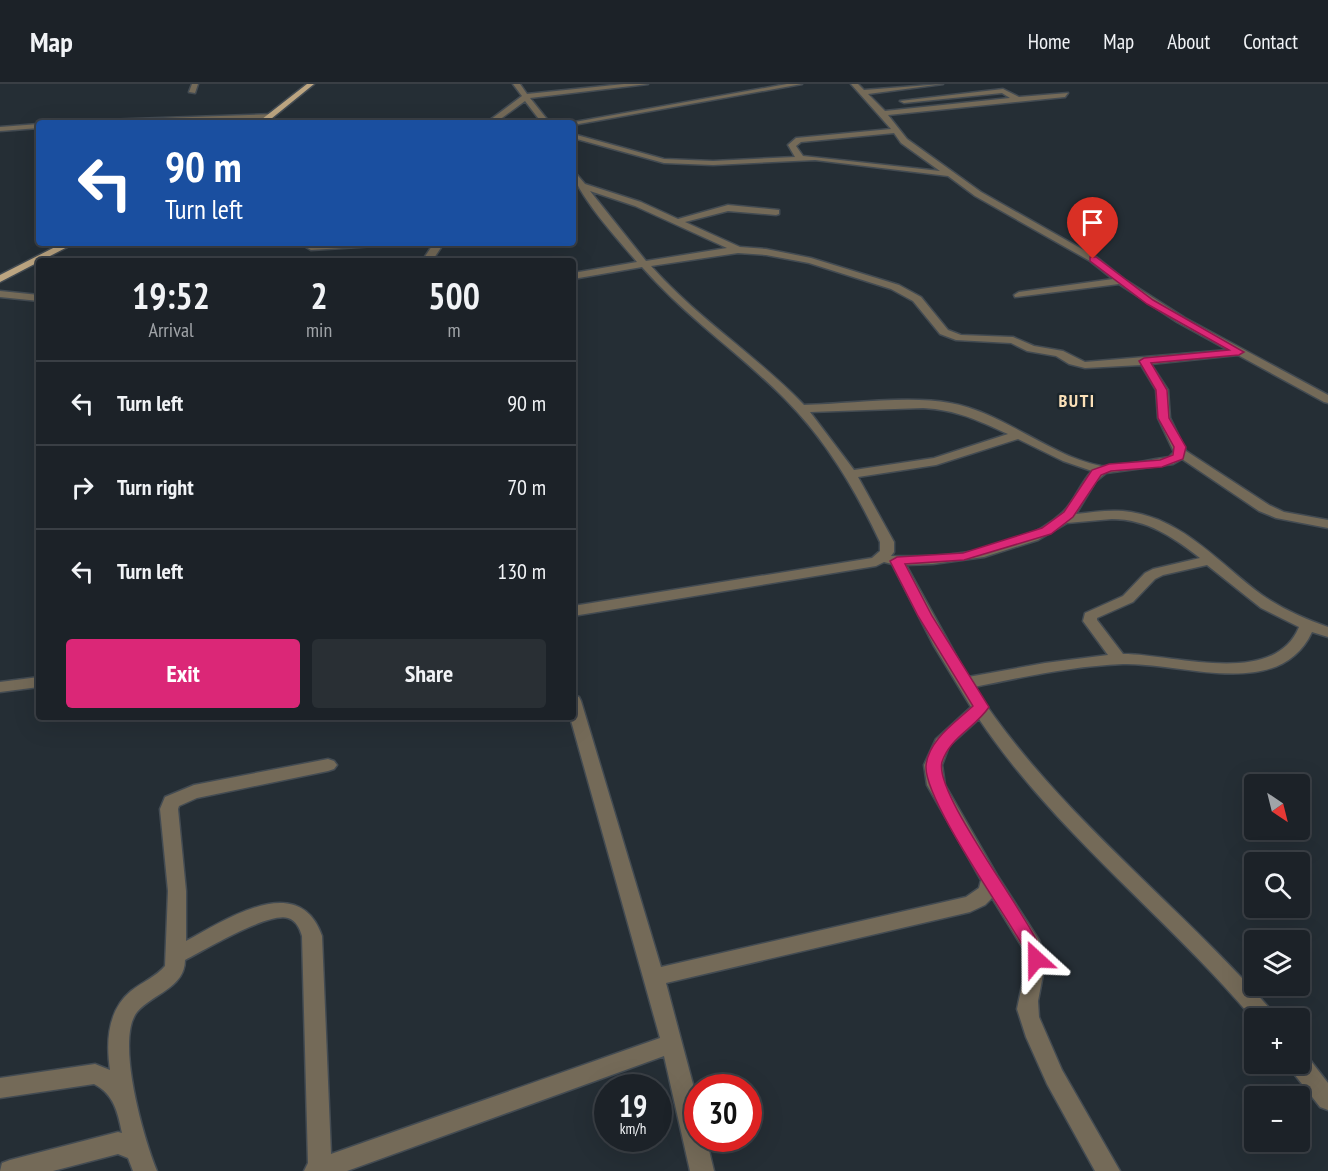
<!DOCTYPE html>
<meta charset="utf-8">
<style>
:root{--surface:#1c2228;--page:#292f34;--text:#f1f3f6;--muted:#a0a4a8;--line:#3a3f45;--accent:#db2777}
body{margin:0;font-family:"PT Sans Narrow",sans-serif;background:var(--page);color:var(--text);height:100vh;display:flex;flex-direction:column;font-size:22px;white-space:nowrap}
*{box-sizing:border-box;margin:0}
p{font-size:20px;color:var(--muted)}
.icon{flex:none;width:33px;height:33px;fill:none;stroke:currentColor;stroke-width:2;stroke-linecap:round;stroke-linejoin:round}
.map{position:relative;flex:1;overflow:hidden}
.side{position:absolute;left:36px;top:174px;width:540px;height:462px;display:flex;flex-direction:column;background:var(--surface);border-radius:6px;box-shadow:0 6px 24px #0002,0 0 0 2px var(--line)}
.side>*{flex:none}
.banner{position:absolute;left:36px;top:36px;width:540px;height:126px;border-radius:6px;box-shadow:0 6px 24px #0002,0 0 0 2px var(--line);background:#1a4fa0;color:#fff;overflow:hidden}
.needle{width:39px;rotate:145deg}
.fabs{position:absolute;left:1244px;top:690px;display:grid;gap:12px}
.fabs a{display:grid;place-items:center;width:66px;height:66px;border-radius:6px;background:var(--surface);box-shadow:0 6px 24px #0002,0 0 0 2px var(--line);font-size:30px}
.speed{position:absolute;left:594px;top:990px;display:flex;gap:12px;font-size:30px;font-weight:700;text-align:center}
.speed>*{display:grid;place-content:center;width:78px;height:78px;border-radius:50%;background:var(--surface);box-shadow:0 6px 24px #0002,0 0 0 2px var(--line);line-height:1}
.speed small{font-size:15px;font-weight:400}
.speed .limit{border:9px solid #d22;background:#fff;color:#111}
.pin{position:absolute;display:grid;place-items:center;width:51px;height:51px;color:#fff;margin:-62px -26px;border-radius:50% 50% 50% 0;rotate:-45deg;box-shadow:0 0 6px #0007}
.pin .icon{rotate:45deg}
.me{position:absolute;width:66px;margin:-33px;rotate:336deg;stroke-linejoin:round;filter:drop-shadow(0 0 4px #0008)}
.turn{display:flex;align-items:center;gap:21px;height:126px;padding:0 30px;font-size:27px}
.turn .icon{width:78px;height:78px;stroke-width:2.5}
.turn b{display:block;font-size:42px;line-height:51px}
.eta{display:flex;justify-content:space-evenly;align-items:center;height:102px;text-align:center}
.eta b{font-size:36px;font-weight:700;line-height:42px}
.action{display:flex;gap:12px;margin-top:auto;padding:12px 30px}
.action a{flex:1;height:69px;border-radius:6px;background:var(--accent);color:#fff;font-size:24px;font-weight:700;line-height:69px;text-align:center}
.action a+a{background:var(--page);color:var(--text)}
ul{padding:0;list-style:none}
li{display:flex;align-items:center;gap:18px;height:84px;padding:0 30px;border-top:2px solid var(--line)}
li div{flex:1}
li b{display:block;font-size:22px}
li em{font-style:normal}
header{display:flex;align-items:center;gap:36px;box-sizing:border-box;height:84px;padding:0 30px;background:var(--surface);border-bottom:2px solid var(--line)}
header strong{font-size:28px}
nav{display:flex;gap:33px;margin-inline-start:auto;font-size:21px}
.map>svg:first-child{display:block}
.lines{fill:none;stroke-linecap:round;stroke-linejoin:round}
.minor-casing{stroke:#434b52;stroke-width:3}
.major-casing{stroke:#434b52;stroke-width:3}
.minor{fill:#746a58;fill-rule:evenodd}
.major{fill:#bca581;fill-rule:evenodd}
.route{fill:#db2777;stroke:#8e194d;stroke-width:1.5}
.labels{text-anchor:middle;stroke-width:5;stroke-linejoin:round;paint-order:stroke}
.far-district-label{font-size:18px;font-weight:bold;letter-spacing:1.5px;fill:#fae0b8;stroke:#1b252b}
</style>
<header>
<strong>Map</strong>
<nav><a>Home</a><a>Map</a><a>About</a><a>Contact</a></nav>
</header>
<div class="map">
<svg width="1328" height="1087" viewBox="0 0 1328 1087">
<rect width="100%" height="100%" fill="#252e35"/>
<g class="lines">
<g class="minor-casing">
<path id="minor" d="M192,0H198L195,9L189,8Z
M513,0H520L527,10L624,0H648L530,14L550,39H542L525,17L495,39H486L522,12Z
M787,0H802L573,41V39H569Z
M851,0H858L864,6L943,0L868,10L885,27L1010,14L1002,9L904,19L900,17L1003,5L1019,13L1068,9L1065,13L888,31L907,55L981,108L1096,173L1124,195L1185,234L1328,311V319L1324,318L1238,271L1151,280L1168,306L1170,334L1186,367L1269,421L1284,428L1328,436V444L1276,434L1259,427L1182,375L1173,380L1106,389L1096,397L1076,430C1094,428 1113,425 1131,428C1184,436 1221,481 1262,511C1282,525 1305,535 1328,543V553L1312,548C1279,618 1182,578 1123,580C1073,582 1023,593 974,603C1053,726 1176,817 1272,927L1275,934L1254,936C1166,832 1055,748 979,635L949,662L942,681L945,701L997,791L1039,856L1046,875L1038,917L1039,933L1062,986L1120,1087H1095L1047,1000L1026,953L1017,925L1026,882L1024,866L992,814L985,821L970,828L666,899L698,1019V1054H706L714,1087H690L664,972L347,1087H304L308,1079L302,852C300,845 296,836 288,834C268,828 205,866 185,876C185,904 152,910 137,928C115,956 144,1056 157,1087H133L128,1074L118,1070L53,1087H0L2,1079L10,1076L118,1048L122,1049C118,1029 114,1010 94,1000L0,1014V994L95,980L110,986C106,958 107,927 131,907C142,898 156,893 165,882L168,807L160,725L165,713L194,701L328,675L334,677L337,681L334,685L328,687L197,714L179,722L178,725L186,807V857C226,836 299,786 322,852L331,1070L660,954L570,633H573V611L579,613L581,617L661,883L966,813L979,804L981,796L927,701L924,681L936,655L971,623L934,562L892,480L884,478L876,482L573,532V522L872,474L880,467V458C855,405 826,356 784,314C738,268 685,232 642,183L573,195V189L637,178C622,160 573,107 573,86L585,100L641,118L678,135L728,121L779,126V130L776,131L728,127L685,138L740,163L766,165L811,174L899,201L921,213L948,246L961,251L1013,253L1034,262L1063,267L1085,278L1228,266L1177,238L1119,200L1015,213L1014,211L1019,208L1113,195L1090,177L975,112L948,92L815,76L713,81L664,79L573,54V50L664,75L713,77L795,73L788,61L796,54L891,45ZM894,49L901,59L940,87L803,72L796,62L801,58ZM590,107L635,122L727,164L646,177ZM738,169L766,171L809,179L891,205L913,217L940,250L956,256L1011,259L1027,267L1056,272L1069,280L1085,284L1141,281L1156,306L1158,334L1174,368L1169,373C1153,375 1116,384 1101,382C1049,372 1003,328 950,319C909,311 847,320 804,321C756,271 697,234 651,182ZM923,324C957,326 977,336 1008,350L934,374L854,386L810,328ZM1018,355L1063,377L1092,387C1080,399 1075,417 1063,428C1020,468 947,474 891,472L894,468V458L858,393L936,381ZM1112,435C1147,435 1173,453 1200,474L1153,485L1145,489L1123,512L1085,529L1083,537L1108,571L1045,579L968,593L906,481L933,480L984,473L1038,456L1067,439ZM1207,481L1261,524L1299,543C1274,604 1174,570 1123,570L1097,536V534L1133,518L1155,495L1163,491Z
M274,30L271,34L73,39L77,37Z
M39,40V44L0,47V43Z
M330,159H380L375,162L311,166L306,163L311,160Z
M434,159H444L432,177H422Z
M0,207L39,211V217L0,213Z
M39,593V603L0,608V598Z
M1299,969L1307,972L1328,999V1026L1320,1023L1291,986L1288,980H1299Z"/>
</g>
<g class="major-casing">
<path id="major" d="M307,0H314L266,39H257Z
M63,159H75L0,198V191Z"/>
</g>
<use href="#minor" class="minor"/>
<use href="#major" class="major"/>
</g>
<path class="route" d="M1090,173H1096L1153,216L1244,268L1239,271L1151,279L1167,306L1169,334L1186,363L1183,375L1162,383L1111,387L1101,391L1073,433L1051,450L964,476L905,480L932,532L989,623C975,644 950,653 942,678C933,710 1032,834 1045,875L1042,881L1036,883L1029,881C1026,874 1025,866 1021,859C1002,825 924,715 926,682C928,656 956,638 973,622L918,532L890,477L897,473L963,469L1042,444L1064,428L1092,386L1109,380L1160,376L1173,371L1174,363L1158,334L1156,306L1139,277L1144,274L1229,266L1147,220L1090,177Z"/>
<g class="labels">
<g class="far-district-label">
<text x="1077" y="323">BUTI</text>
</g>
</g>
</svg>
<div class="fabs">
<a><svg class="needle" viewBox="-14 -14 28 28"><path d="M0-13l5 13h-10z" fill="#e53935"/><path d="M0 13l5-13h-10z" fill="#a0a4a8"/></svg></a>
<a><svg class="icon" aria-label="search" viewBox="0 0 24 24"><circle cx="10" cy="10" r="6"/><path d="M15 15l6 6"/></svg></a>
<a><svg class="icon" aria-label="layers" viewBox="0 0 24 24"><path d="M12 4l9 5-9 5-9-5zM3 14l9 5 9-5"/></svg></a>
<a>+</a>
<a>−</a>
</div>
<div class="speed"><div>19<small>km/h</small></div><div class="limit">30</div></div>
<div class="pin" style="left:1093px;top:175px;background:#d93025"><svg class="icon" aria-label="arrive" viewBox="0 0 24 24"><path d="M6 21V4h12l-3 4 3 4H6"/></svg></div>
<svg class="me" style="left:1036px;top:875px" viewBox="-20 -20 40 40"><path d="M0-17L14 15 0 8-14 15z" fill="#db2777" stroke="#fff" stroke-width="4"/></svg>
<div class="banner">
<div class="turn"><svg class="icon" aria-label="left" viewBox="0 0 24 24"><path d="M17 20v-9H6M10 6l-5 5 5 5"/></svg><div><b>90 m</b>Turn left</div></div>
</div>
<section class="side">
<div class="eta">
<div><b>19:52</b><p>Arrival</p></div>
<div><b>2</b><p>min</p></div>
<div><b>500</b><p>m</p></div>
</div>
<ul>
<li><svg class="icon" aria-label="left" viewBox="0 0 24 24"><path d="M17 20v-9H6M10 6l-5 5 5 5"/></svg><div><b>Turn left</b></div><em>90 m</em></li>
<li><svg class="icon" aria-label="right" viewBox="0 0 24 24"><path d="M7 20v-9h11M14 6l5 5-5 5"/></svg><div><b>Turn right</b></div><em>70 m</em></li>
<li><svg class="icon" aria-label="left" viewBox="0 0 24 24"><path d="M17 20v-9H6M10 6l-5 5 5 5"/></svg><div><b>Turn left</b></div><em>130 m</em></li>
</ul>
<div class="action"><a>Exit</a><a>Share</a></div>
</section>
</div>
